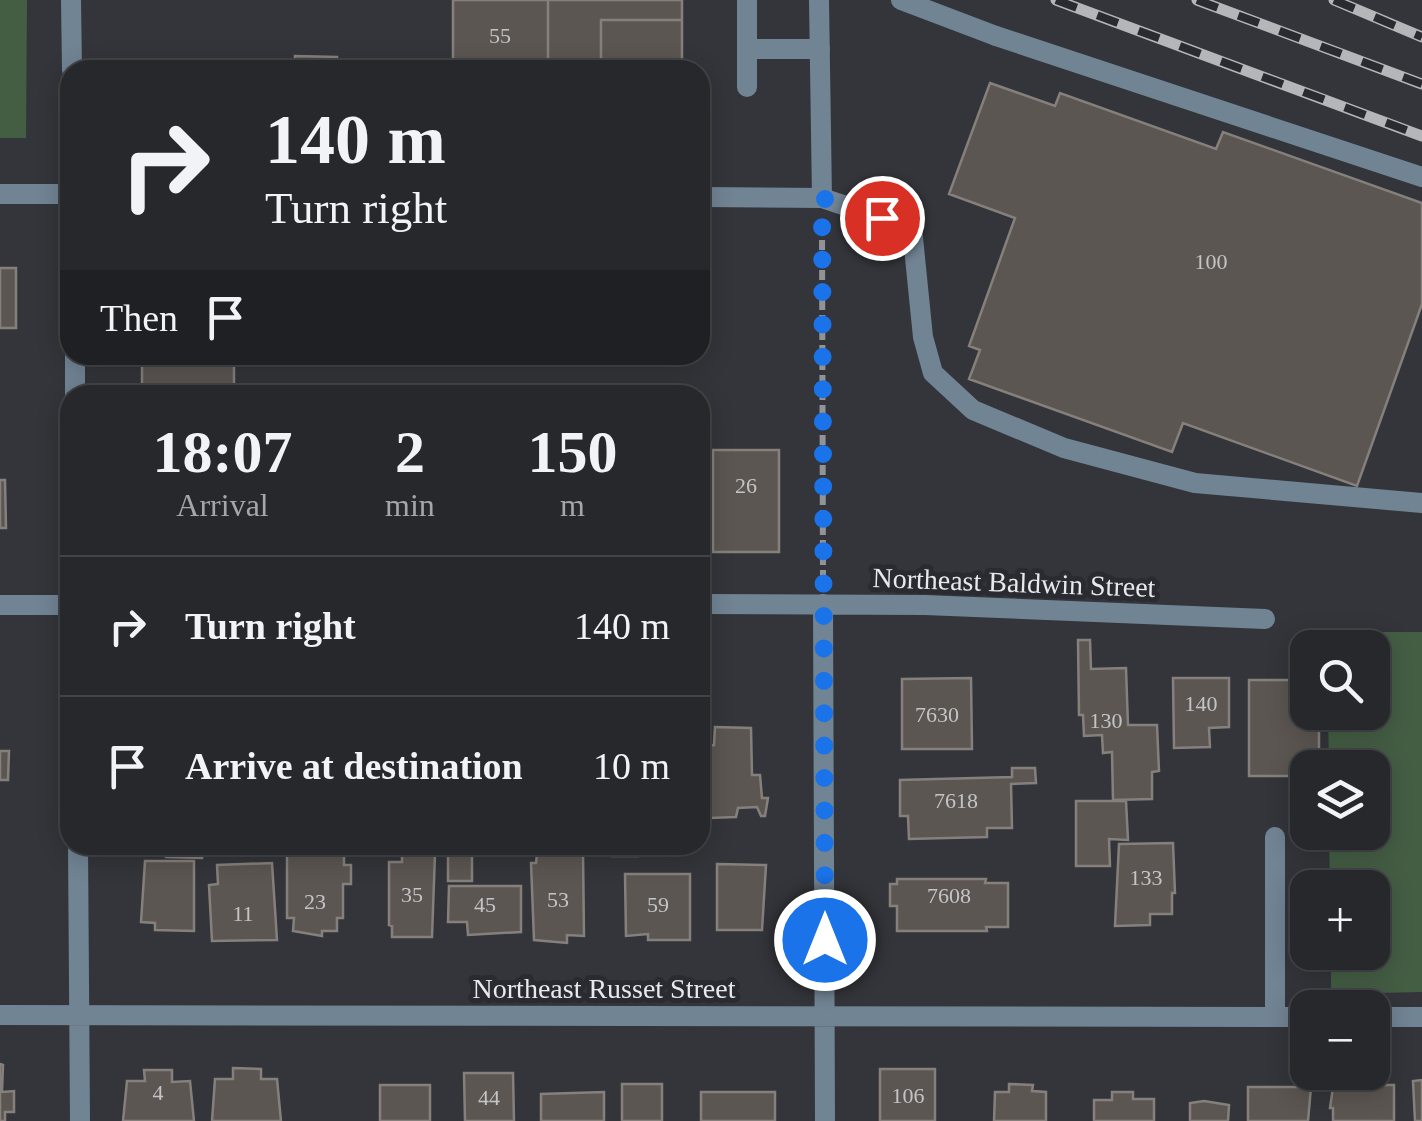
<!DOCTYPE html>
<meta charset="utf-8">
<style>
:root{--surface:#26282c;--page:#2e3034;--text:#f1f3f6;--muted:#a4a6a9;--line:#424448}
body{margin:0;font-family:Georgia,serif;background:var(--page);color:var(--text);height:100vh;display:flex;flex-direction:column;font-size:38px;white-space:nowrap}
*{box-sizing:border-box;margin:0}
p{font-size:32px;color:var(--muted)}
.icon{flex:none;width:55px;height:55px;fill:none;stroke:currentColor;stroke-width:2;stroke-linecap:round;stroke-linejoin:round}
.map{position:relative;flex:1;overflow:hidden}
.panel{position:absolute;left:60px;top:385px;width:650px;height:470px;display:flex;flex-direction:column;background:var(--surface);border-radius:30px;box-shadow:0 5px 25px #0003,0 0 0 2px var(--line)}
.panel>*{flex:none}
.top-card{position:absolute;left:60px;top:60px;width:650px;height:305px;border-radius:30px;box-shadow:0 5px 25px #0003,0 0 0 2px var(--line);background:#26282c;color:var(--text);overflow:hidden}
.buttons{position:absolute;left:1290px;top:630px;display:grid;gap:20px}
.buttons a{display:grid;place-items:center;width:100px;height:100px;border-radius:20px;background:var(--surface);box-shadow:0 5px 25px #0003,0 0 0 2px var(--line);font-size:50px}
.pin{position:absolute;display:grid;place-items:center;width:85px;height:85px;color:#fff;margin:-42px;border:5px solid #fff;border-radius:50%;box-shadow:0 2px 10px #0007}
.me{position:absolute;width:110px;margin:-55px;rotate:0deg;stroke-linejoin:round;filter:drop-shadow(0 0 8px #0008)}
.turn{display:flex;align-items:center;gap:35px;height:210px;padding:0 40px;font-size:45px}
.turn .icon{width:130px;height:130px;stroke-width:2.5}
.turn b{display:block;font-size:70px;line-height:85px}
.then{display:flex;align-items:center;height:95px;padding:0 40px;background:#0003;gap:20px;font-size:38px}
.eta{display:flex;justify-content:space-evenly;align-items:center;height:170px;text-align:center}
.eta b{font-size:60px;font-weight:600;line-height:70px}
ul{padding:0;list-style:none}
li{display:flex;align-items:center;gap:30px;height:140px;padding:0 40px;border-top:2px solid var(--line)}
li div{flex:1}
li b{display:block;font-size:38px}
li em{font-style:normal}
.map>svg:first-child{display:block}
.green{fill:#445e44}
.building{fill:#5c5652;stroke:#86807c;stroke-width:2.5}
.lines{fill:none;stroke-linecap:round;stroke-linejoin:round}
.path{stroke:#919397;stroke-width:6;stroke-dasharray:10 5;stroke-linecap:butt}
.service{stroke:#718494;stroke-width:20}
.minor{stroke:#718494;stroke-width:20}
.rail-casing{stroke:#b4b6b9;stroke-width:11}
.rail{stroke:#292b30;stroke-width:8;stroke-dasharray:22;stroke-linecap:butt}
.route{stroke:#1a73e8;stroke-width:18;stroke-dasharray:0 32.4}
.labels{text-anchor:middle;stroke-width:10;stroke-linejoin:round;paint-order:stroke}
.number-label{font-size:22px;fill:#c4c4c6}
.street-label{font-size:28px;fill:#e7e9ec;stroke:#292b30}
</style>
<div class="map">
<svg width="1422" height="1121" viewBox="0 0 1422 1121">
<rect width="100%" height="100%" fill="#33353a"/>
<path class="green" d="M0,0H27L26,138H0Z
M1327,632H1422V992L1331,994V953L1372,952V888L1330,887L1329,833L1372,832V768L1329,767L1328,713L1372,712V648L1327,647Z"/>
<path class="building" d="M453,0H548V70H453Z
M548,0H682V20H601V70H548Z
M601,20H682V70H601Z
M295,56L337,57V70H295Z
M990,83L1055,106L1060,93L1216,149L1223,132L1422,203V304L1357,486L1183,423L1172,452L969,379L980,350L969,346L1015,218L949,194Z
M0,268H16V328H0Z
M142,355H234V395L142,394Z
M713,450H779V552H713Z
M0,480H5L6,528H0Z
M1078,640H1090L1091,669L1126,668L1128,725H1157L1159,771L1152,772V799L1113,800L1112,752L1103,753L1102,735L1084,736L1083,715H1079Z
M971,678L972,749H902V679Z
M1173,678H1229V727L1209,728L1210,747L1174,748Z
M1249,680H1308V712H1319V768H1308V776H1249Z
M715,727L751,728L752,775H760L762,798H768L765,816H761L757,807L738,808L736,817L710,818V810L700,809V746L714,745Z
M0,751H9L8,780H0Z
M1012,768H1035L1036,783L1011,784L1012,828H987V837L909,839L908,816H900V780L1012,777Z
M1076,801H1126L1128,840L1109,839L1110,866H1076Z
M1173,843L1175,893H1172V914H1150V925L1115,926L1119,844Z
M166,845H202V858L166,857Z
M448,845H472V881H448Z
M612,845H638V856H612Z
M562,846L583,851L584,936L567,935V943L534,940L531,863H536L537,854Z
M287,850L344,851V865H351V884H343V918H337V931H322V936L293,931L294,918H287Z
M402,854H435L432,937H392V926L389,925V862H402Z
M145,861H194V931L155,930V923L141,922Z
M272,863L277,940L212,941L209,885L218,884L217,865Z
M717,864L766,865L762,930H717Z
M625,874H690V940H648V934L626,936Z
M897,879H986L985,883H1008V927H986L987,931H897V906H890V884H897Z
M449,886H521V932L468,935L467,922H448Z
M0,1064L3,1065L2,1092L14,1091V1112H5V1121H0Z
M233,1068L261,1069V1079H277L281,1121H212L215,1079H233Z
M880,1069H935V1121H880Z
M144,1070H172V1082L190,1081L194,1121H123L127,1081H145Z
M464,1073H513L514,1121H465Z
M1422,1080V1121H1415L1413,1081Z
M622,1084H662V1121H622Z
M1009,1084L1033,1085L1032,1091L1046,1092V1121H994L995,1092H1009Z
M380,1085H430V1121H380Z
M1372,1085H1394V1121H1333V1108H1330L1333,1087L1372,1088Z
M1248,1087H1311L1308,1121H1248Z
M604,1092V1121H541V1094Z
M701,1092H775V1121H701Z
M1112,1092H1133V1099H1154V1121H1094V1100H1112Z
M1204,1101L1229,1105L1228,1121H1190V1103Z"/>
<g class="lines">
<path class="path" d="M822,225L823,577"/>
<path class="service" d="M996,36L1422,177
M747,49H820
M747,87V0
M822,198L912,228L923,337L933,373L973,410L1064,448L1195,483L1422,503
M1275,837V1017"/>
<path class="minor" d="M71,0L72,70
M901,0L996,36
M0,194H70
M700,197L822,198L819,0
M75,355V395
M700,604L925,605L1265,619
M823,604L825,1121
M0,605H70
M78,845L80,1121
M0,1015L1308,1017
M1372,1017H1422"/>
<g class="rail-casing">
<path id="rail" d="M1056,0L1422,136
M1197,0L1422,84
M1334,0L1422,37"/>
</g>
<use href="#rail" class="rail"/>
</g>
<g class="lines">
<path class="route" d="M825,940L822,198L882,218"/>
</g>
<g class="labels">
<g class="number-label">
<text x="500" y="43">55</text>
<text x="1211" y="269">100</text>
<text x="746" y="493">26</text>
<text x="1201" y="711">140</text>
<text x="937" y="722">7630</text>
<text x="1106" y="728">130</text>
<text x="956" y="808">7618</text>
<text x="1146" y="885">133</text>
<text x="412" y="902">35</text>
<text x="949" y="903">7608</text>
<text x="558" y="907">53</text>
<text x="315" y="909">23</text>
<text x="485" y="912">45</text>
<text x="658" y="912">59</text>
<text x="243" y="921">11</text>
<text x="158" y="1100">4</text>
<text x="908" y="1103">106</text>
<text x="489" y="1105">44</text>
</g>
<g class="street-label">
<text transform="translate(1014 582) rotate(2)" y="10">Northeast Baldwin Street</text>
<text x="604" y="998">Northeast Russet Street</text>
</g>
</g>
</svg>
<div class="buttons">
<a><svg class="icon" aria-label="search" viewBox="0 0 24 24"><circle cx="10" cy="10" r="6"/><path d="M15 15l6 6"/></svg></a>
<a><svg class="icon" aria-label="layers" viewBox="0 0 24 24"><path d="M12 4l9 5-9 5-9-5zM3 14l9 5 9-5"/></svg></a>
<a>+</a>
<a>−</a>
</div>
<div class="pin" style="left:882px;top:218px;background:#d93025"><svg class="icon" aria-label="arrive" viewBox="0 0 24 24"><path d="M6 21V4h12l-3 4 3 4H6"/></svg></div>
<svg class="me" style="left:825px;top:940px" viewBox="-20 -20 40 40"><circle r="17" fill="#1a73e8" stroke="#fff" stroke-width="3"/><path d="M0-11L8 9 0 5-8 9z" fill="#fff"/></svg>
<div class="top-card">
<div class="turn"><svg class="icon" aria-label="right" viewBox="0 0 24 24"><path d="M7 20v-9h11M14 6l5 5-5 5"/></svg><div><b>140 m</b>Turn right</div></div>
<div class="then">Then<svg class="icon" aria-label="arrive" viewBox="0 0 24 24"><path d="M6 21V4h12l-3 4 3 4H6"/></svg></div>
</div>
<section class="panel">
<div class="eta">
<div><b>18:07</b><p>Arrival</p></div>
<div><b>2</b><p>min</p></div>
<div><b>150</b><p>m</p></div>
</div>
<ul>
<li><svg class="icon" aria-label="right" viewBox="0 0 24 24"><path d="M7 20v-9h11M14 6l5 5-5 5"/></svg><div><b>Turn right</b></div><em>140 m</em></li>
<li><svg class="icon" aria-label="arrive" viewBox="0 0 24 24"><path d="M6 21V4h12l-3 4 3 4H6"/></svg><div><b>Arrive at destination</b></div><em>10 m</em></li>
</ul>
</section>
</div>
